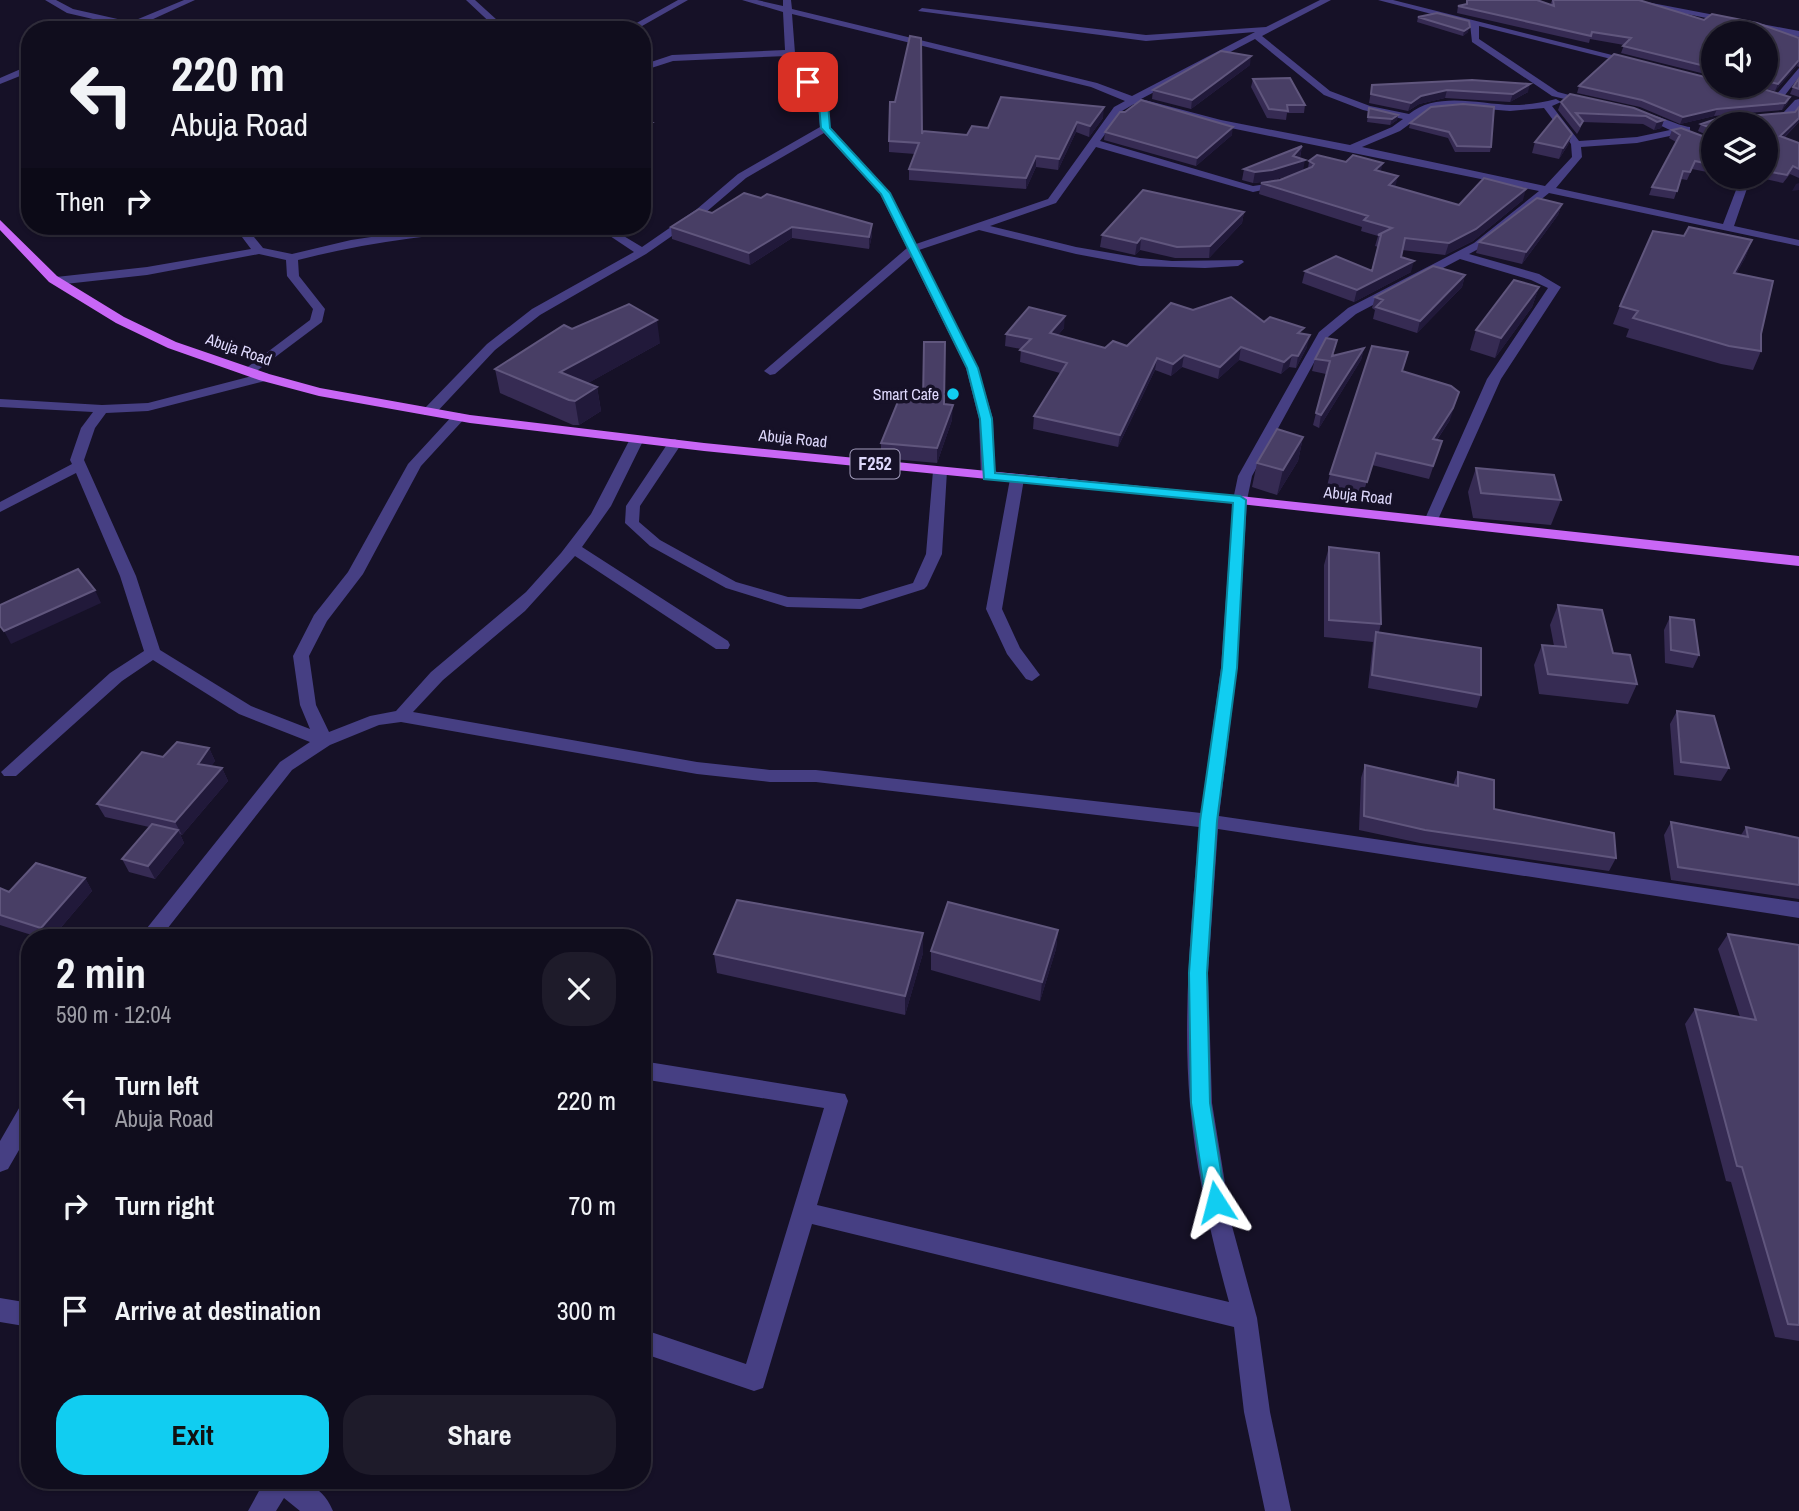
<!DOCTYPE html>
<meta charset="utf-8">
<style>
:root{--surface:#100d1d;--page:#1e1b2a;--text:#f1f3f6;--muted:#9c9ca4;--line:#302d3b;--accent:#11cdf1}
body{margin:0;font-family:"Archivo Narrow",sans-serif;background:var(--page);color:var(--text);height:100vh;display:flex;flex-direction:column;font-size:26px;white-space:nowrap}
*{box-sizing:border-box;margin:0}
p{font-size:23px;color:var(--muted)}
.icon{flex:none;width:38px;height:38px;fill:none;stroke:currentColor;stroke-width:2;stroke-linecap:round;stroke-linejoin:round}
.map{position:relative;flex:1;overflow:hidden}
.side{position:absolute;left:21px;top:929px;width:630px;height:560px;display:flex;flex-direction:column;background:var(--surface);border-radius:28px;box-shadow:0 2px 5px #0004,0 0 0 2px var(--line)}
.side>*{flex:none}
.top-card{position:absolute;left:21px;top:21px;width:630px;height:214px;border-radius:28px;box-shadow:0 2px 5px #0004,0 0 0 2px var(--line);background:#100d1d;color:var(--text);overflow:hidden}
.controls{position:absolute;left:1701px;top:21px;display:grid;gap:14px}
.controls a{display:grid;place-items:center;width:77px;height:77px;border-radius:50%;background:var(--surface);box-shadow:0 2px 5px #0004,0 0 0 2px var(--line);font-size:35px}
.pin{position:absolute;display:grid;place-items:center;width:60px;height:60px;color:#fff;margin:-30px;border-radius:14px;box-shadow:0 4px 10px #0006}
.me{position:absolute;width:77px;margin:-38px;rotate:351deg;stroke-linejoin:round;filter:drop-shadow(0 0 5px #0008)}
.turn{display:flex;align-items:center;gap:24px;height:147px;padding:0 35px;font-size:32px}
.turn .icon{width:91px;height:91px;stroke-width:2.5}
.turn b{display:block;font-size:49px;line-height:60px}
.then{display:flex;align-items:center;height:66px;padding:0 35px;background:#0003;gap:14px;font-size:26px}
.round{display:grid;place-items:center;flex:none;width:74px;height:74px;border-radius:28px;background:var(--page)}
.overview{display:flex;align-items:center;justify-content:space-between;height:119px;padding:0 35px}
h1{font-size:42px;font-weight:700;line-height:52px}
.action{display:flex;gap:14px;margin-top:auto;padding:14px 35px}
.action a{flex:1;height:80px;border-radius:28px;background:var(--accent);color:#111;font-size:28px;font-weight:700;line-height:80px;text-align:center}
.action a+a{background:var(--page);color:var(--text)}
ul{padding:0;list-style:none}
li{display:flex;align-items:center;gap:21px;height:105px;padding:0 35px}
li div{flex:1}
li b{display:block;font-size:26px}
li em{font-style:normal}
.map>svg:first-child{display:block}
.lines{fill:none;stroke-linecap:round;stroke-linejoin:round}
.lane{fill:#463f83;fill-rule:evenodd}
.street{fill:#463f83;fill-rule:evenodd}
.primary{fill:#c967f6;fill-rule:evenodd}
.wall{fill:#362b53}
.shaded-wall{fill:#21193a}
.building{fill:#483e65;stroke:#60567d;stroke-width:2}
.route{fill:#11cdf1;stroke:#0b859d;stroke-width:2}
.poi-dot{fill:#11cdf1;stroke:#161127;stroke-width:2.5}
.labels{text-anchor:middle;stroke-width:7;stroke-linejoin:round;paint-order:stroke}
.far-street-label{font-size:16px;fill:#dfd9fd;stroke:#161127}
.far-poi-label{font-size:16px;fill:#dfd9fd;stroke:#161127;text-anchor:end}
.shield{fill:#161127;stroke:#a39dbd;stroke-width:2}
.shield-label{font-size:18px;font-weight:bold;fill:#dfd9fd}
</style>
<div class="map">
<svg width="1799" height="1511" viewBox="0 0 1799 1511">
<rect width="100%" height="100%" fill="#161127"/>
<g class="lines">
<path class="lane" d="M675,439L682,443L640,506L639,522L660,540L736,582L788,597L860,599L913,583L926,554L933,471L935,468H945L947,471L942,554L927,586L924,589L861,609L787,607L726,588L650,546L625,523L626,506L670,440Z"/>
<path class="street" d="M45,0H56L73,9L131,22L184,0H195L129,30H119L123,26L67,13Z
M466,0H475L508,30H498Z
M678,0H688L635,30H624Z
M742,0H757L783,6V0H791L792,9L1097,83L1132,96L1255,32L1146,41L918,11L922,8L1146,35L1266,27L1320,0H1331L1262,36L1330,91L1370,106L1409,114C1437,91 1479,104 1512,105C1527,105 1541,103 1556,99L1561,102L1552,106L1579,141L1637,137L1670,130L1636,114C1645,108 1676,126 1690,127V131L1713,140V147L1679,134L1637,143L1581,147L1582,157L1556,188L1723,224L1741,177H1751L1734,226L1799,240V246L1549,193L1482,247L1469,254L1539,274L1561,287L1501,379L1436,524H1426L1424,521L1487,379L1548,288L1531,280L1460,259L1356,314L1328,337L1252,476L1247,500L1237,668L1219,816L1799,902V918L1218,829L1208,973L1212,1103L1232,1226L1257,1318L1270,1412L1291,1511H1265L1244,1412L1234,1327L812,1224L763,1388L754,1391L642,1353V1329L746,1364L824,1108L642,1079V1061L845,1094L848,1101L817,1205L1229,1302C1211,1237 1196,1171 1190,1104C1182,1012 1192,918 1199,827L816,782H770L697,774L401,722L379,725L330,745L292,770L160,938H139L280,762L310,742L239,714L153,660L122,681L16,776H4L1,772L110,673L144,651L120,576L76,473L0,512V502L72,464L70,460L81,428L93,412L0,407V399L102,405L148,403L264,373L269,374V380L148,411L106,413L95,428L84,460L136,576L160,650L251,706L310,729L300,705L293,656L314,615L348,572L408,464L454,414L459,413L466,417L421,466L363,574L327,621L309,656L316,705L329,732L370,716L396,711L431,672L526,592L561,553L591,514L630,439L637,435L644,439L611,506L582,547L728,641L730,645L728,649H716L575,556L525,611L443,680L413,712L697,762L770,770H816L1201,813L1221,668L1233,500L1238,476L1319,332L1348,308L1474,243L1539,191L1221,126L1134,104L1122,111L1100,141L1253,186L1281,182L1286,185L1253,192L1096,147L1056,203L990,226L1076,247L1140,258L1172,261L1242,260L1244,262L1238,266L1205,268L1140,266L1076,254L979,230L919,250L978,368L993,419L995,476L988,480L981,476L979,419L966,368L911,257L775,374L770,375L764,371L907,248L880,194L824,133L746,178L705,213L646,254L540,315L495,350L434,415H424V409L487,344L532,309L634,252L595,226H607L642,247L697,209L738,174L820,127L818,104L787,56L673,61L642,71V65L672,55L785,50L783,12ZM792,14L1091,87L1125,101L1114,107L1048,199L916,244L889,191L830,127L828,104L795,53ZM1255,39L1324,95L1363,110L1403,119L1392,127L1350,145L1221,120L1141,99ZM1462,107L1510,111L1544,108L1571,144L1572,157L1545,186L1362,147L1400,131L1429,110Z
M1378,0H1393L1640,62L1635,65L1479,26V39L1558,92L1595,102L1590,105L1552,96L1472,42L1470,24Z
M1618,0H1636L1799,31V37Z
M30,65V72L0,84V78Z
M1799,68V77L1782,99H1776V95Z
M1799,99V107L1790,118L1766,121L1761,118L1783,113L1795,100Z
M248,226H259L254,237L263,248L292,254L351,240L438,227L513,226L507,229C436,234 367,242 298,260L299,276L325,309L322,322L250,376L243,372L245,369L310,320L313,309L287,276L286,260L259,254L147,275L56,285L50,281L56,277L147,267L251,249L242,237Z
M1017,475L1024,479L1002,609L1020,648L1040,675L1032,681L1026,679L1007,654L986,609L1010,479Z
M30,1101V1131L8,1169L0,1172V1141L22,1103Z
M0,1298L30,1303V1327L0,1322Z
M265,1480C295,1480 320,1479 333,1511H300L284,1498L276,1511H248Z"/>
<path class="primary" d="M0,220L57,276L124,317L176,342L269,374L320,388L470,415L704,443L1240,496L1799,556V566L1240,504L704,451L470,423L319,396L259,380L168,348L116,323L49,282L0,230Z"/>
</g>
<path class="wall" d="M1467,0H1537L1550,5L1552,0H1639L1704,20L1799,38V67L1797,66L1775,91L1753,86H1766V33H1713V76L1621,53L1624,45L1590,39L1589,43L1457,13L1458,6L1466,4Z
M1418,17L1468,32L1463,36L1417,22Z
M1250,65L1191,109L1152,99L1153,90Z
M1799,78V97L1790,94L1793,87Z
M1253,79L1305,105L1304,113H1287L1286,120L1267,118L1251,87Z
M1372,85L1528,92L1510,102L1445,98L1419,104L1408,111L1369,103Z
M1579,86L1790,97L1787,104L1782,110L1714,116L1680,124L1640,107L1577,93Z
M1570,94L1664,120L1661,128L1654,130L1643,124L1582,122L1580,129L1577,134L1558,110L1561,102Z
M895,102L922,134L967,135L988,128L1103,118L1089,137L1076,132L1058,170L1036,167L1026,189L909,180V169L915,154L889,152V141Z
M1431,107L1491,147L1490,152H1455L1448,138L1409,128L1410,123Z
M1369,108L1398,115L1397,120L1390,125L1367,122Z
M1795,112L1799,122L1784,138L1799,143V178L1790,174L1783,183L1756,177H1766V124H1713V138L1698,131L1701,124Z
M1672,130L1713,140V170L1712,173L1692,169L1687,180L1681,179L1674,199L1649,195L1652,187L1676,142L1669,138Z
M1105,132L1232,135L1196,166L1104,140Z
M1572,134L1568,145L1559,159L1532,153L1535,142Z
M1302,146L1300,158L1303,171L1270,181L1253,183L1242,180L1244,169Z
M1309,161L1381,172L1396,187L1459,205L1523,200L1473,241L1445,255L1402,250L1401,257L1411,272L1354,302L1302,283L1305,271H1372L1378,247L1375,246L1378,236L1361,231L1362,227L1259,194L1261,183L1280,180L1308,169Z
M761,198L872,224V235L869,249L792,238L750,265L672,239L671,227Z
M1562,204L1558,215L1522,264L1476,253L1479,242Z
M1244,212L1242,223L1209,258H1175L1140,250L1135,255L1100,247L1102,235Z
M1684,236L1752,240L1745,258L1736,274L1761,334V351L1753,370L1721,364L1626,337L1629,329L1613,324L1620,306Z
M1465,275L1462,287L1417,333L1373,319L1375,310L1372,308L1375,297Z
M1539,287L1532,307L1495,358L1470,350L1476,330Z
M1193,310L1264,322L1303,334L1307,347L1296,368L1289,367L1281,374L1239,360L1218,379L1182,367L1171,376L1155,370L1118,447L1033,429L1034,416L1060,373L1020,362L1021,349L1005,346L1006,334L1064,328L1058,335L1105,348L1127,346Z
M572,329L660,343L588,383L597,387L601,411L579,425H573L500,393L495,369Z
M1364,348L1361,360L1319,428L1313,425L1326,374L1312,371L1315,359L1333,356Z
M1403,371L1450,420L1437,440L1442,441L1429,479L1372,465L1363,494L1327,486L1330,474Z
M944,404L952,420L937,463L881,458V443Z
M1303,437L1298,461L1277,495L1252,487L1257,463Z
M1476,468L1561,500L1551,525L1473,518L1468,492Z
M1329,547L1381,624L1379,632L1481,695L1477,708L1368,688L1373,642L1324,637V565Z
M1558,605L1613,653L1637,684L1628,704L1539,694L1534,665L1542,645L1554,646L1550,625Z
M1670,617L1699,655L1693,668L1665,663L1664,630Z
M1677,711L1729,768L1721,781L1674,775L1670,724Z
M209,748L215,761L211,766L222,768L228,781L182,835L180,834L184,843L155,879L129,872L122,859L149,827L105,817L97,804L163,757Z
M1365,765L1453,785L1458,772L1494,809L1616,858L1609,871L1420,843L1359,830L1361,778Z
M1671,822L1741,835L1746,827L1799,838V899L1671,880L1664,835Z
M85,878L92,891L52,938H41L0,925V888L9,892Z
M1058,930L1056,949L1040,1001L931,970V951Z
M1728,934L1799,945V1341L1775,1337L1731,1182L1726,1181L1685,1024L1695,1009L1740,1017L1718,949Z
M923,953L905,1015L717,973L714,954Z"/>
<path class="shaded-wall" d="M1470,27L1468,32L1463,36L1464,31Z
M1251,56L1250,65L1191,109L1192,100Z
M1799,60L1797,66L1775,91L1778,84Z
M1530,84L1528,92L1510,102L1513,94Z
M1447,90L1445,98L1419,104L1408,111L1411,103L1421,96Z
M1790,97L1787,104L1782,110L1785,103Z
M1104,107L1103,118L1089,137L1090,126Z
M1717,109L1714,116L1680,124L1683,117Z
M1398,115L1397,120L1390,125L1392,119Z
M1799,118V122L1777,144L1780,136Z
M1664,120L1661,128L1654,130L1657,122Z
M1077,122L1076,132L1058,170L1059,159Z
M651,123L652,134L642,140V128Z
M1233,127L1232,135L1196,166L1197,158Z
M1572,134L1568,145L1559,159L1563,148Z
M1302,146L1300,157L1295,163L1305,160L1303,171L1270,181L1253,183L1255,172L1293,156Z
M1036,156V167L1026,189V178Z
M1383,163L1380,174L1375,170Z
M1398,176L1395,188L1389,185Z
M1799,183V190L1792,191L1796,184Z
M1526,189L1523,200L1473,241L1445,255L1449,243Z
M1562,204L1558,215L1522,264L1526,252Z
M1244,212L1242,223L1209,258L1210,246Z
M872,224V235L869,249V237Z
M792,227V238L750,265L749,253Z
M1141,238L1140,250L1135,255L1137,243Z
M1752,240L1745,258L1726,292L1734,273Z
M1414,261L1411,272L1354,302L1357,290Z
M1465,275L1462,287L1417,333L1420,321Z
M1539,287L1532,307L1495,358L1501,338Z
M1065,316L1064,328L1049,345L1050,333Z
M657,320L660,343L565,396L560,372Z
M1310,335L1307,347L1296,368L1298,356Z
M1241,347L1239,360L1218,379L1220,367Z
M1364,348L1361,360L1319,428L1321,415Z
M1184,355L1182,367L1171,376L1173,364Z
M1292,355L1289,367L1281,374L1284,362Z
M1157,358L1155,370L1118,447L1120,435Z
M597,387L601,411L579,425L575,401Z
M1459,392L1450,420L1429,451L1433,439Z
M953,405L952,420L937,463V448Z
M1303,437L1298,461L1277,495L1283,470Z
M95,590L101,603L11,644L4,631Z
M209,748L215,761L204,777L198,764Z
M222,768L228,781L182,835L175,822Z
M178,830L184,843L155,879L148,866Z
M85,878L92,891L52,938H48L41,928Z
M1058,930L1056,949L1040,1001L1042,982Z
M923,933V953L905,1015V996Z"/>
<path class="building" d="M1467,0H1537L1554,6L1553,0H1639L1704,20L1712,14L1757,23L1799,38V60L1778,84L1766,81V33H1713V68L1623,46L1631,38L1592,32L1591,36L1458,6L1467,4Z
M1437,13L1469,21L1470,27L1464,31L1418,17Z
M910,36L921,38L922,134L923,131L967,135L972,126L988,128L1001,97L1104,107L1090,126L1077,122L1059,159L1036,156L1026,178L909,169L919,143L889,141L890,102H895Z
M1221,51L1251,56L1192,100L1153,90Z
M1614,54L1713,79V86H1753L1790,97L1785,103L1717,109L1683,117L1642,100L1579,86Z
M1290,78L1305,105H1287L1288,111L1269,109L1253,79Z
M1799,78V89L1793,87Z
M1472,80L1530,84L1513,94L1447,90L1421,96L1411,103L1371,94L1372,85Z
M1570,94L1634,108L1664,120L1657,122L1646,116L1576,113L1583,121L1580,126L1561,102Z
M1141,100L1233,127L1197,158L1105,132L1120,112H1125Z
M1463,104L1494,107L1491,147L1457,146L1449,132L1410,123L1431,107Z
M1799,107V118L1780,136L1799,143V169L1793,166L1787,175L1766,171V124H1713V129L1701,124L1716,119L1795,112Z
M1369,108L1398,115L1392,119L1368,117Z
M1557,115L1572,134L1563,148L1535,142Z
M642,123H651L642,128Z
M1681,128L1713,140V165L1695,161L1690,172L1683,171L1677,191L1652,187L1680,135L1672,130Z
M1302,146L1293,156L1305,160L1272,170L1255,172L1244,169Z
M1317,155L1346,162L1353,155L1383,163L1375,170L1398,176L1389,185L1459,205L1484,178L1526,189L1476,229L1449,243L1405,238L1401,257L1414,261L1357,290L1305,271L1336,256L1372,271L1381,235H1378L1392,228L1364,220L1368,216L1261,183L1280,180L1312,167L1314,164L1309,161Z
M1143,190L1244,212L1210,246L1177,247L1141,238L1137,243L1102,235Z
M744,193L761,198L767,194L872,224L869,237L792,227L749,253L671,227L699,209L712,213Z
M1537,198L1562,204L1526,252L1479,242Z
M1689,227L1752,240L1734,273L1773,281L1761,334V351L1729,346L1633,318L1638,311L1620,306L1653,231L1684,236Z
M1433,266L1465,275L1420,321L1376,307L1383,300L1375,297Z
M1514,280L1539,287L1501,338L1476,330Z
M1231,297L1264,322L1270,317L1304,328L1298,333L1310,335L1298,356L1292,355L1284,362L1241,347L1220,367L1184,355L1173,364L1157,358L1120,435L1034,416L1067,363L1020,350L1031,339L1006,334L1029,307L1065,316L1050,333L1105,348L1113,341L1127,346L1171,303L1193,310Z
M629,304L657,320L560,372L597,387L575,401L569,400L495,369L564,325L572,329Z
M1326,338L1337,340L1332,356L1364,348L1321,415L1316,413L1330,361L1315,359Z
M924,342H945L944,404L953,405L937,448L881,443L899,399L923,402Z
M1372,346L1408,352L1402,371L1451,386L1459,392L1453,408L1433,439L1442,441L1433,466L1376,453L1367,482L1330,474Z
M1277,429L1303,437L1283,470L1257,463Z
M1476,468L1554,475L1561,500L1481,493Z
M1329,547L1379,553L1381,624L1329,620Z
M78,569L95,590L4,631L0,626V605Z
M1558,605L1602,610L1613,653L1630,655L1637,684L1548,674L1542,645L1566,647Z
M1670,617L1694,620L1699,655L1671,650Z
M1376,632L1481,648V695L1372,675Z
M1677,711L1714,716L1729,768L1681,762Z
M177,742L209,748L198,764L222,768L175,822L97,804L142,752L163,757Z
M1365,765L1458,786V772L1494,780V809L1614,833L1616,858L1425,830L1364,816Z
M1671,822L1748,837L1746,827L1799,838V885L1678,867Z
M152,824L178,830L148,866L122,859Z
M36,863L85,878L41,928L0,915V888L9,892Z
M737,900L923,933L905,996L714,954Z
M948,902L1058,930L1042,982L931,951Z
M1728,934L1799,945V1325L1788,1324L1742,1167L1737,1166L1695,1009L1756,1020Z"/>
<path class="route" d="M805,80H811L828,104L830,128L890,193L978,368L992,419L995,473L1240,496L1246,500L1237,668L1217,821L1207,973L1210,1103L1226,1202L1223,1208L1216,1211L1209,1208L1206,1202L1191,1103L1189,973L1200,821L1222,668L1233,503L984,479L980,419L967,368L881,194L821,128L819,104Z"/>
<circle class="poi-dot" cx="953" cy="394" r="7"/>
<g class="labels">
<g class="far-street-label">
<text transform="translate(239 349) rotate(19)" y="6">Abuja Road</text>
<text transform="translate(793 438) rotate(6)" y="6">Abuja Road</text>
<text transform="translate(1358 495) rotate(6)" y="6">Abuja Road</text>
</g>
<g class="far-poi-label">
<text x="939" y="400">Smart Cafe</text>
</g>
<rect class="shield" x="850.5" y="449.5" width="49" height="29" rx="5"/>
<g class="shield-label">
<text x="875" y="470">F252</text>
</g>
</g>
</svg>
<div class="controls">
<a><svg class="icon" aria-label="sound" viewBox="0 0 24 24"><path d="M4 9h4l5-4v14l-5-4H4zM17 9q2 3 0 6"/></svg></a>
<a><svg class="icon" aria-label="layers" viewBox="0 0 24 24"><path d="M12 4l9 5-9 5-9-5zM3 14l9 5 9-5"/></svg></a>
</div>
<div class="pin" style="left:808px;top:82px;background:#d93025"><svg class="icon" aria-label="arrive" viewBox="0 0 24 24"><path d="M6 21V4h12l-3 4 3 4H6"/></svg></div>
<svg class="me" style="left:1216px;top:1202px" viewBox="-20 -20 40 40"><path d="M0-17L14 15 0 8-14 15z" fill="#11cdf1" stroke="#fff" stroke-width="4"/></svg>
<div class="top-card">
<div class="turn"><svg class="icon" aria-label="left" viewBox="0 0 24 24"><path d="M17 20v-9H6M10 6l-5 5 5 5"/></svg><div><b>220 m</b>Abuja Road</div></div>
<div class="then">Then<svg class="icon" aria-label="right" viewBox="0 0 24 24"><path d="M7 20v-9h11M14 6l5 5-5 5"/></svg></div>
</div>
<section class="side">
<div class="overview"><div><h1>2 min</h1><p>590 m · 12:04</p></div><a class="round"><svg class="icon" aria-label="close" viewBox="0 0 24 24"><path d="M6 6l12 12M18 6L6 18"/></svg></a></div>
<ul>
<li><svg class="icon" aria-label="left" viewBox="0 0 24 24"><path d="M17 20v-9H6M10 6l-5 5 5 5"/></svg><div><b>Turn left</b><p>Abuja Road</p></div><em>220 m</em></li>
<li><svg class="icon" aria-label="right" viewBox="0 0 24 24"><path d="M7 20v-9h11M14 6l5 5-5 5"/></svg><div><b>Turn right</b></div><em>70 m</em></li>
<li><svg class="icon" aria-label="arrive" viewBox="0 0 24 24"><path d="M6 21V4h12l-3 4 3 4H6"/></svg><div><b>Arrive at destination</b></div><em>300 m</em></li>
</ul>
<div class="action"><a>Exit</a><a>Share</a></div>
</section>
</div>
